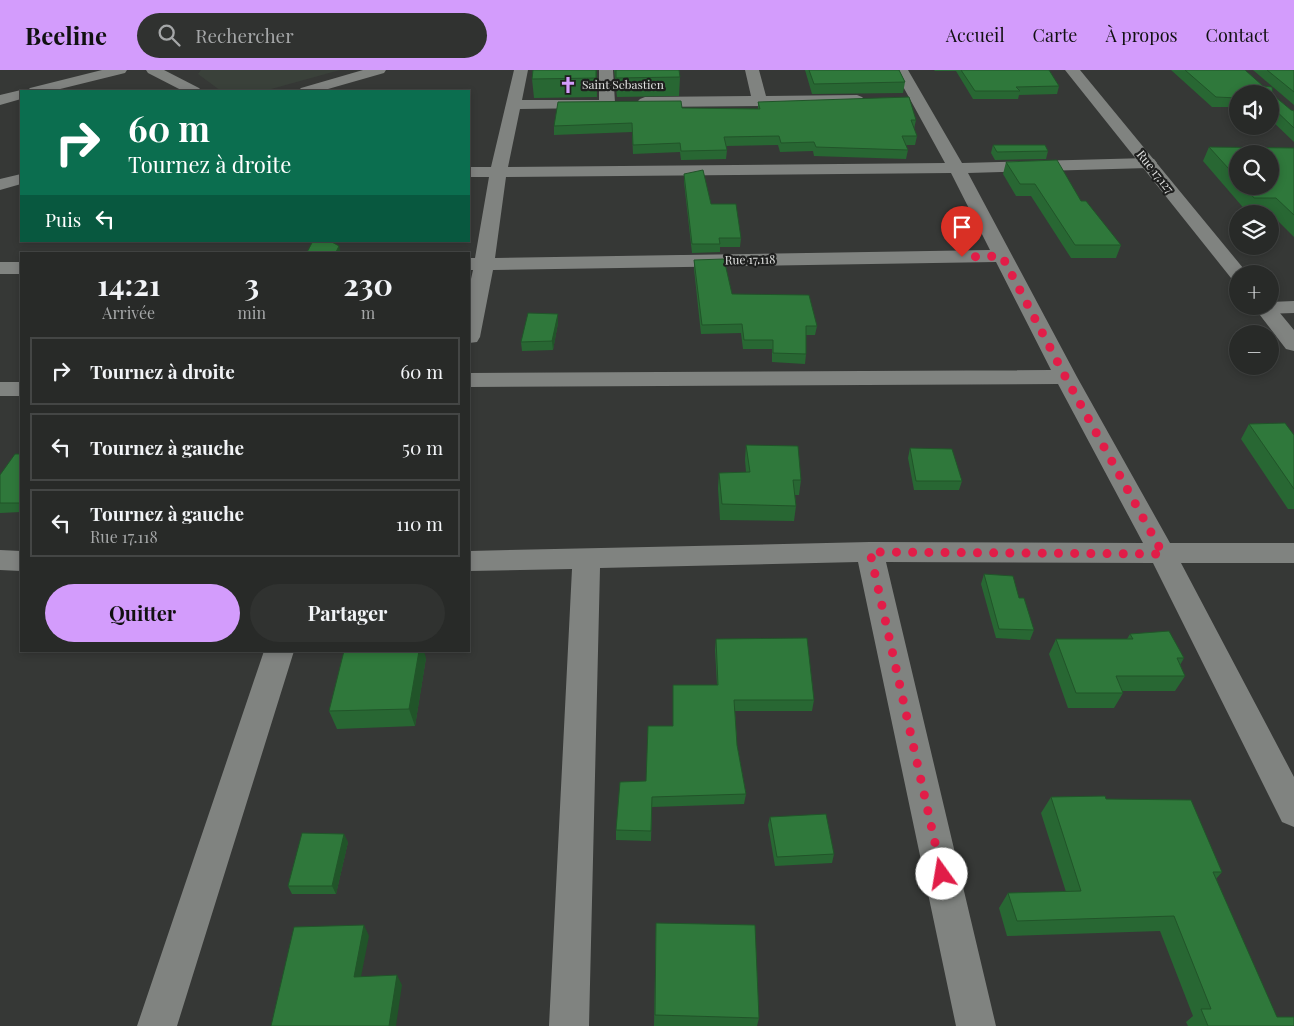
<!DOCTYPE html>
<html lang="fr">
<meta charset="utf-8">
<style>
:root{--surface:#282a28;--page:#303230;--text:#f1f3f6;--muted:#a5a7a8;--line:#444645;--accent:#d39cfc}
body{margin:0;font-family:"Playfair Display",serif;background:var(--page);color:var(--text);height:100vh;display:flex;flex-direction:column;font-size:19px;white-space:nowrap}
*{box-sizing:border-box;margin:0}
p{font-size:16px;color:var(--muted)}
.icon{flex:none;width:28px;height:28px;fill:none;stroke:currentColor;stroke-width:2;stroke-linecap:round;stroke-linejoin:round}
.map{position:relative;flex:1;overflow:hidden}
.details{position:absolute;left:20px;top:182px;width:450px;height:400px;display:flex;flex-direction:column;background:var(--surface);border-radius:0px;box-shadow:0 2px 8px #0003,0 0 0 1px var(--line)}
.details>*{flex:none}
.banner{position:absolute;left:20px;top:20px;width:450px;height:152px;border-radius:0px;box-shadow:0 2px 8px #0003,0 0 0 1px var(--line);background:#0b6e4f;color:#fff;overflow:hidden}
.tools{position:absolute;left:1229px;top:15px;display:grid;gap:10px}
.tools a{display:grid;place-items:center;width:50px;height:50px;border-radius:50%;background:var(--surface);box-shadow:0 2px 8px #0003,0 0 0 1px var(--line);font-size:25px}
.pin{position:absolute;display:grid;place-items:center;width:42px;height:42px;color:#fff;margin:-51px -21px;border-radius:50% 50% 50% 0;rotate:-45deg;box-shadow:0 0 5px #0007}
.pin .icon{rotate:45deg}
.me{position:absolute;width:55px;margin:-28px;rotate:347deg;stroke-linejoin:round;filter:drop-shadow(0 0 4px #0008)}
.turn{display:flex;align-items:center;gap:18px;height:105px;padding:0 25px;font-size:22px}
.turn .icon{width:65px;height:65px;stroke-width:2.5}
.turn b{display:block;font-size:35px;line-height:42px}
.then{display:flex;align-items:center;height:48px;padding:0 25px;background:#0003;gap:10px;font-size:19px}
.eta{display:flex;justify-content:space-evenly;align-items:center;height:85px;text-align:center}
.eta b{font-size:30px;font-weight:700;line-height:35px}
.cta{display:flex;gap:10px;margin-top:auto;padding:10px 25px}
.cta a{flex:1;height:58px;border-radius:30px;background:var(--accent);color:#111;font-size:20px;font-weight:700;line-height:58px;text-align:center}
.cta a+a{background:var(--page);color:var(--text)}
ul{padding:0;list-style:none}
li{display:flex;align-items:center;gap:15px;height:68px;margin:0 10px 8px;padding:0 15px;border:2px solid var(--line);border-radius:0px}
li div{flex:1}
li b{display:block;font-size:19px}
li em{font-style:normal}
header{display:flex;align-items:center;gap:30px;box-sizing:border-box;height:70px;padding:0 25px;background:var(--accent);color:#111}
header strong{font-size:24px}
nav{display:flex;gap:28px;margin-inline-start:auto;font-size:18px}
.search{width:350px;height:45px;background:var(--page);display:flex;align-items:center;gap:12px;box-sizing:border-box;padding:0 18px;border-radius:28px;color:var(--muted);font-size:19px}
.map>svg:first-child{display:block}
.built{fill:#3a413a}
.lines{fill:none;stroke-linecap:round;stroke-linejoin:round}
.street{fill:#808380;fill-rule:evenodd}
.secondary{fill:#808380;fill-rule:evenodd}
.wall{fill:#286733;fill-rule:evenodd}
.shaded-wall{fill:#215429}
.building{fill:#2f783b;stroke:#215429}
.route{stroke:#e11d48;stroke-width:9;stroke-dasharray:0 16.2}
.labels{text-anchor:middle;stroke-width:4.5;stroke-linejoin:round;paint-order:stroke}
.far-poi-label{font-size:12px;fill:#dfe0df;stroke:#1e1f1e;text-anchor:start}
.far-street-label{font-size:12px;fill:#dfe0df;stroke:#1e1f1e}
</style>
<header>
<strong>Beeline</strong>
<div class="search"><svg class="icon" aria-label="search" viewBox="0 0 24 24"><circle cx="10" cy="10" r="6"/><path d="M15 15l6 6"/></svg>Rechercher</div>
<nav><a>Accueil</a><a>Carte</a><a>À propos</a><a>Contact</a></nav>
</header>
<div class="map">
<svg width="1294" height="956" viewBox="0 0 1294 956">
<rect width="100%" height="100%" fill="#363836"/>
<path class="built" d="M201,0H340L264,21H221L198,4Z"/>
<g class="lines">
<path class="street" d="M102,0H127L125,3L52,21H27L30,18Z
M146,0H164L199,18L202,21H183L148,3Z
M363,0H386L384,3L321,21H298L301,18Z
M514,0H528L522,30H599V0H613L615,33L612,36L607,38L600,35L594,38L520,39L508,97L945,93L894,0H908L962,93L1148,88L1154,89L1157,93L1154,97L1148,98L968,103L1077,307L1170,473H1294V493H1181L1294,707V757L1282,752L1153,493L886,492L996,956H956L858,492L600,498L589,956H549L572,499L469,501V481L870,472L1143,473L1058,314L469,317V303L1051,300L996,192L493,200L480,267L477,272L469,273V218L473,200H469V188H475L489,107H469V97H491ZM951,103L990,180L495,188L506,107Z
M745,0H759L766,26L857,25L862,27L865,30L862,33L857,35L645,37L640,35L637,32L640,29L645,27L751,26Z
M21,20L24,21H21V29L0,35V25Z
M21,104V114L0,120V109Z
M0,192H21V204H0Z
M1294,231V243L1264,244L1257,242L1254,238L1255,236H1270V232Z
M0,312H21V326H0Z
M0,480L21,481V501L0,500Z
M264,581H294L177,956H137Z"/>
<path class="secondary" d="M1065,0H1080L1248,204H1238V210L1231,208Z
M1270,231L1294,260V281L1286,279L1253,236H1270Z"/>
</g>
<path class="wall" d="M597,0V27L534,28L532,9Z
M614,0H679L680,7L679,26L617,27Z
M805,0H899L905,12L903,23L812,24Z
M934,0H1049L1059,16L1057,24L1019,25L1018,29H973L956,1H935Z
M1171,0H1245L1273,25L1291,40L1294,41V72L1270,49V24H1238V37H1212Z
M1253,0H1294V35Z
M758,32L916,50L914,59L917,66L915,75H906L908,80L906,89L814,86L813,81L780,82L778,75L726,76L727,80L726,89L684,90H681L680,82L633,84L632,62L554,65V56L682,38L758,39Z
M993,75L1048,81L1046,89L995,90L991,83Z
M1209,77L1294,78V167L1269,142H1247L1203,91ZM1238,84L1270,116H1238Z
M1006,92L1081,131L1121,175L1116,188H1071L1031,126H1016L1003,104Z
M684,104L741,168L740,177H720V182L692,183L684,112Z
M694,190L732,224L817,256L815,265H806V284L805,294L772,292V279H743L741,263L701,264L694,199Z
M558,253L553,280L522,281L521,272Z
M1249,354L1294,365V439H1288L1241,369Z
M746,375L801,410L799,425H795L796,436L794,451L720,450L718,418L719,403L746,402L745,390Z
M910,378L962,411L959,420H914L908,388Z
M21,384V442L0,443V405Z
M984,504L1034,560L1030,570L996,568L981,514Z
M1130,564L1184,588L1180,595L1185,606L1175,621H1122L1123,623L1114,638H1068L1049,584L1056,569H1127Z
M716,569L814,630L812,641H735L737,675L746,724L744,734L652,737L651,771L616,770V760L646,711L673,656V615H717L715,580Z
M426,588L415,656L337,659L329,641Z
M1051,727L1106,729L1222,802L1216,809L1277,947L1294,956H1188L1186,952L1193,946L1160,861L1007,866L999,838L1008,823L1066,822L1041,743Z
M770,747L834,784L832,793L775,796L768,755Z
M348,772L336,824H292L288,816Z
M656,853L759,948L757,956H654Z"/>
<path class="shaded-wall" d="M596,0H597V27Z
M339,176L341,184H335Z
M558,244V253L553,280L552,271Z
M419,581H424L426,588L415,656L409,639Z
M344,764L348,772L336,824L332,816Z
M364,855L369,866L359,917L354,907Z
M397,905L402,915L396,956H389Z"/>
<path class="building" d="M533,0H596V8L532,9Z
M616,0H679L680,7L616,8Z
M809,0H899L905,12L814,14Z
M961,0H1049L1059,16L1016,17L1020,21H975Z
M1185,0H1245L1263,16L1272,17L1273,25L1291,40L1294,41V58L1270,35V24H1238V28L1216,27Z
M1267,0H1294V22Z
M909,27L916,50H911L917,66H902L908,80L816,77L814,72L781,73L779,66L724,67L727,80L684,81H681L680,73L633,75L632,53L554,56L558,32L681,31L682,38L760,39L758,32Z
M993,75H1045L1048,81L997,82Z
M1209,77L1294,78V145L1276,128H1254L1244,116H1270V84H1238V109Z
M1057,90L1081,131H1086L1121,175H1075L1035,114H1020L1006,92Z
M703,100L711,134H736L741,168H719L720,174H692L684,104Z
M313,171H330L339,176L335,184H306Z
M724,189L732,224L809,225L817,256H806V284L773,283V270H744L742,254L702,255L694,190Z
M528,243L558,244L552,271L521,272Z
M1285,353L1294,365V419L1249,354Z
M746,375L798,376L801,410H793L796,436L722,434L719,403L750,402Z
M910,378L952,379L962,411H916Z
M15,384H21V433H0V405Z
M984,504L1013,506L1019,528H1024L1034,560L999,559Z
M1169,561L1184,588H1177L1185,606H1116L1123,623H1076L1056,569H1133L1130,564Z
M807,568L814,630H734L737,675L746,724L652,727L651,761L616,760L620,712L646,711L648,656H673V615H718L716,569Z
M344,581H419L409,639L329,641Z
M1105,726L1106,729L1191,730L1222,802H1213L1277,947H1294V956H1208L1201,939H1211L1174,846L1017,851L1008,823L1081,821L1051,727Z
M826,744L834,784L777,787L770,747Z
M302,763L344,764L332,816H288Z
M656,853L755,855L759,948L655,945Z
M364,855L354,907L397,905L389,956H271L294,857Z"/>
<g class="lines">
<path class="route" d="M942,804L870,482L1163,484L1066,308L1002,186L962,187"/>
</g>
<defs>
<g id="church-bare" transform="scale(1.35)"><path d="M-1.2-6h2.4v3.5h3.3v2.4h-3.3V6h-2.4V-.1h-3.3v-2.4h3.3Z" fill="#d39cfc" stroke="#1e1f1e" stroke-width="2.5" paint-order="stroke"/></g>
</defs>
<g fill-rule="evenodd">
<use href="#church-bare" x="568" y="15"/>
</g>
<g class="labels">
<g class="far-poi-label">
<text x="582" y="19">Saint Sebastien</text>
</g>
<g class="far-street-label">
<text transform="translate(1155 102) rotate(51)" y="4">Rue 17.127</text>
<text transform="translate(750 190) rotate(-1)" y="4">Rue 17.118</text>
</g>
</g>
</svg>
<div class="tools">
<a><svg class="icon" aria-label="sound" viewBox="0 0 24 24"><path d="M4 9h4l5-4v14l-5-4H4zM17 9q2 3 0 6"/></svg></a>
<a><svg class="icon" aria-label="search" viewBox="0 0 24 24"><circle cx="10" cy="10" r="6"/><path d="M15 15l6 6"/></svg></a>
<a><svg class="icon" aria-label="layers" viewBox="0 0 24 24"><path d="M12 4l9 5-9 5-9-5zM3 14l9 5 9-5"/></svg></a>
<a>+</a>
<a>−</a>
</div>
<div class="pin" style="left:962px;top:187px;background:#d93025"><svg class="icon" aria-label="arrive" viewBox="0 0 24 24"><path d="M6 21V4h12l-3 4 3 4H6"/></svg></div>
<svg class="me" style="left:942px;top:804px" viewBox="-20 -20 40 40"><circle r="19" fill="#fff"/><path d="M0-13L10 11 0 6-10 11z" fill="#e11d48"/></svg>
<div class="banner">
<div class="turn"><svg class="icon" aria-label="right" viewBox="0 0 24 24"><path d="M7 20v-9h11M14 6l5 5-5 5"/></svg><div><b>60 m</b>Tournez à droite</div></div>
<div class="then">Puis<svg class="icon" aria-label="left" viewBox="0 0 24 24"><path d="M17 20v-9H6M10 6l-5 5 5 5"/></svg></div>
</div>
<section class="details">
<div class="eta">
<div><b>14:21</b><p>Arrivée</p></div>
<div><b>3</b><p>min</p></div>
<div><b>230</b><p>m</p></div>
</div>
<ul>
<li><svg class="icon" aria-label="right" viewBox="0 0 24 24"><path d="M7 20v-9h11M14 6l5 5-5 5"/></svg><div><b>Tournez à droite</b></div><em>60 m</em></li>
<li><svg class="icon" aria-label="left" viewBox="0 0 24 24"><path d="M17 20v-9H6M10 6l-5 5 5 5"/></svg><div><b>Tournez à gauche</b></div><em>50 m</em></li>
<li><svg class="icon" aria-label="left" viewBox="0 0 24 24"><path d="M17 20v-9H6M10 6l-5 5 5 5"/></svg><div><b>Tournez à gauche</b><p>Rue 17.118</p></div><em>110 m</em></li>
</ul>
<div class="cta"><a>Quitter</a><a>Partager</a></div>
</section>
</div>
